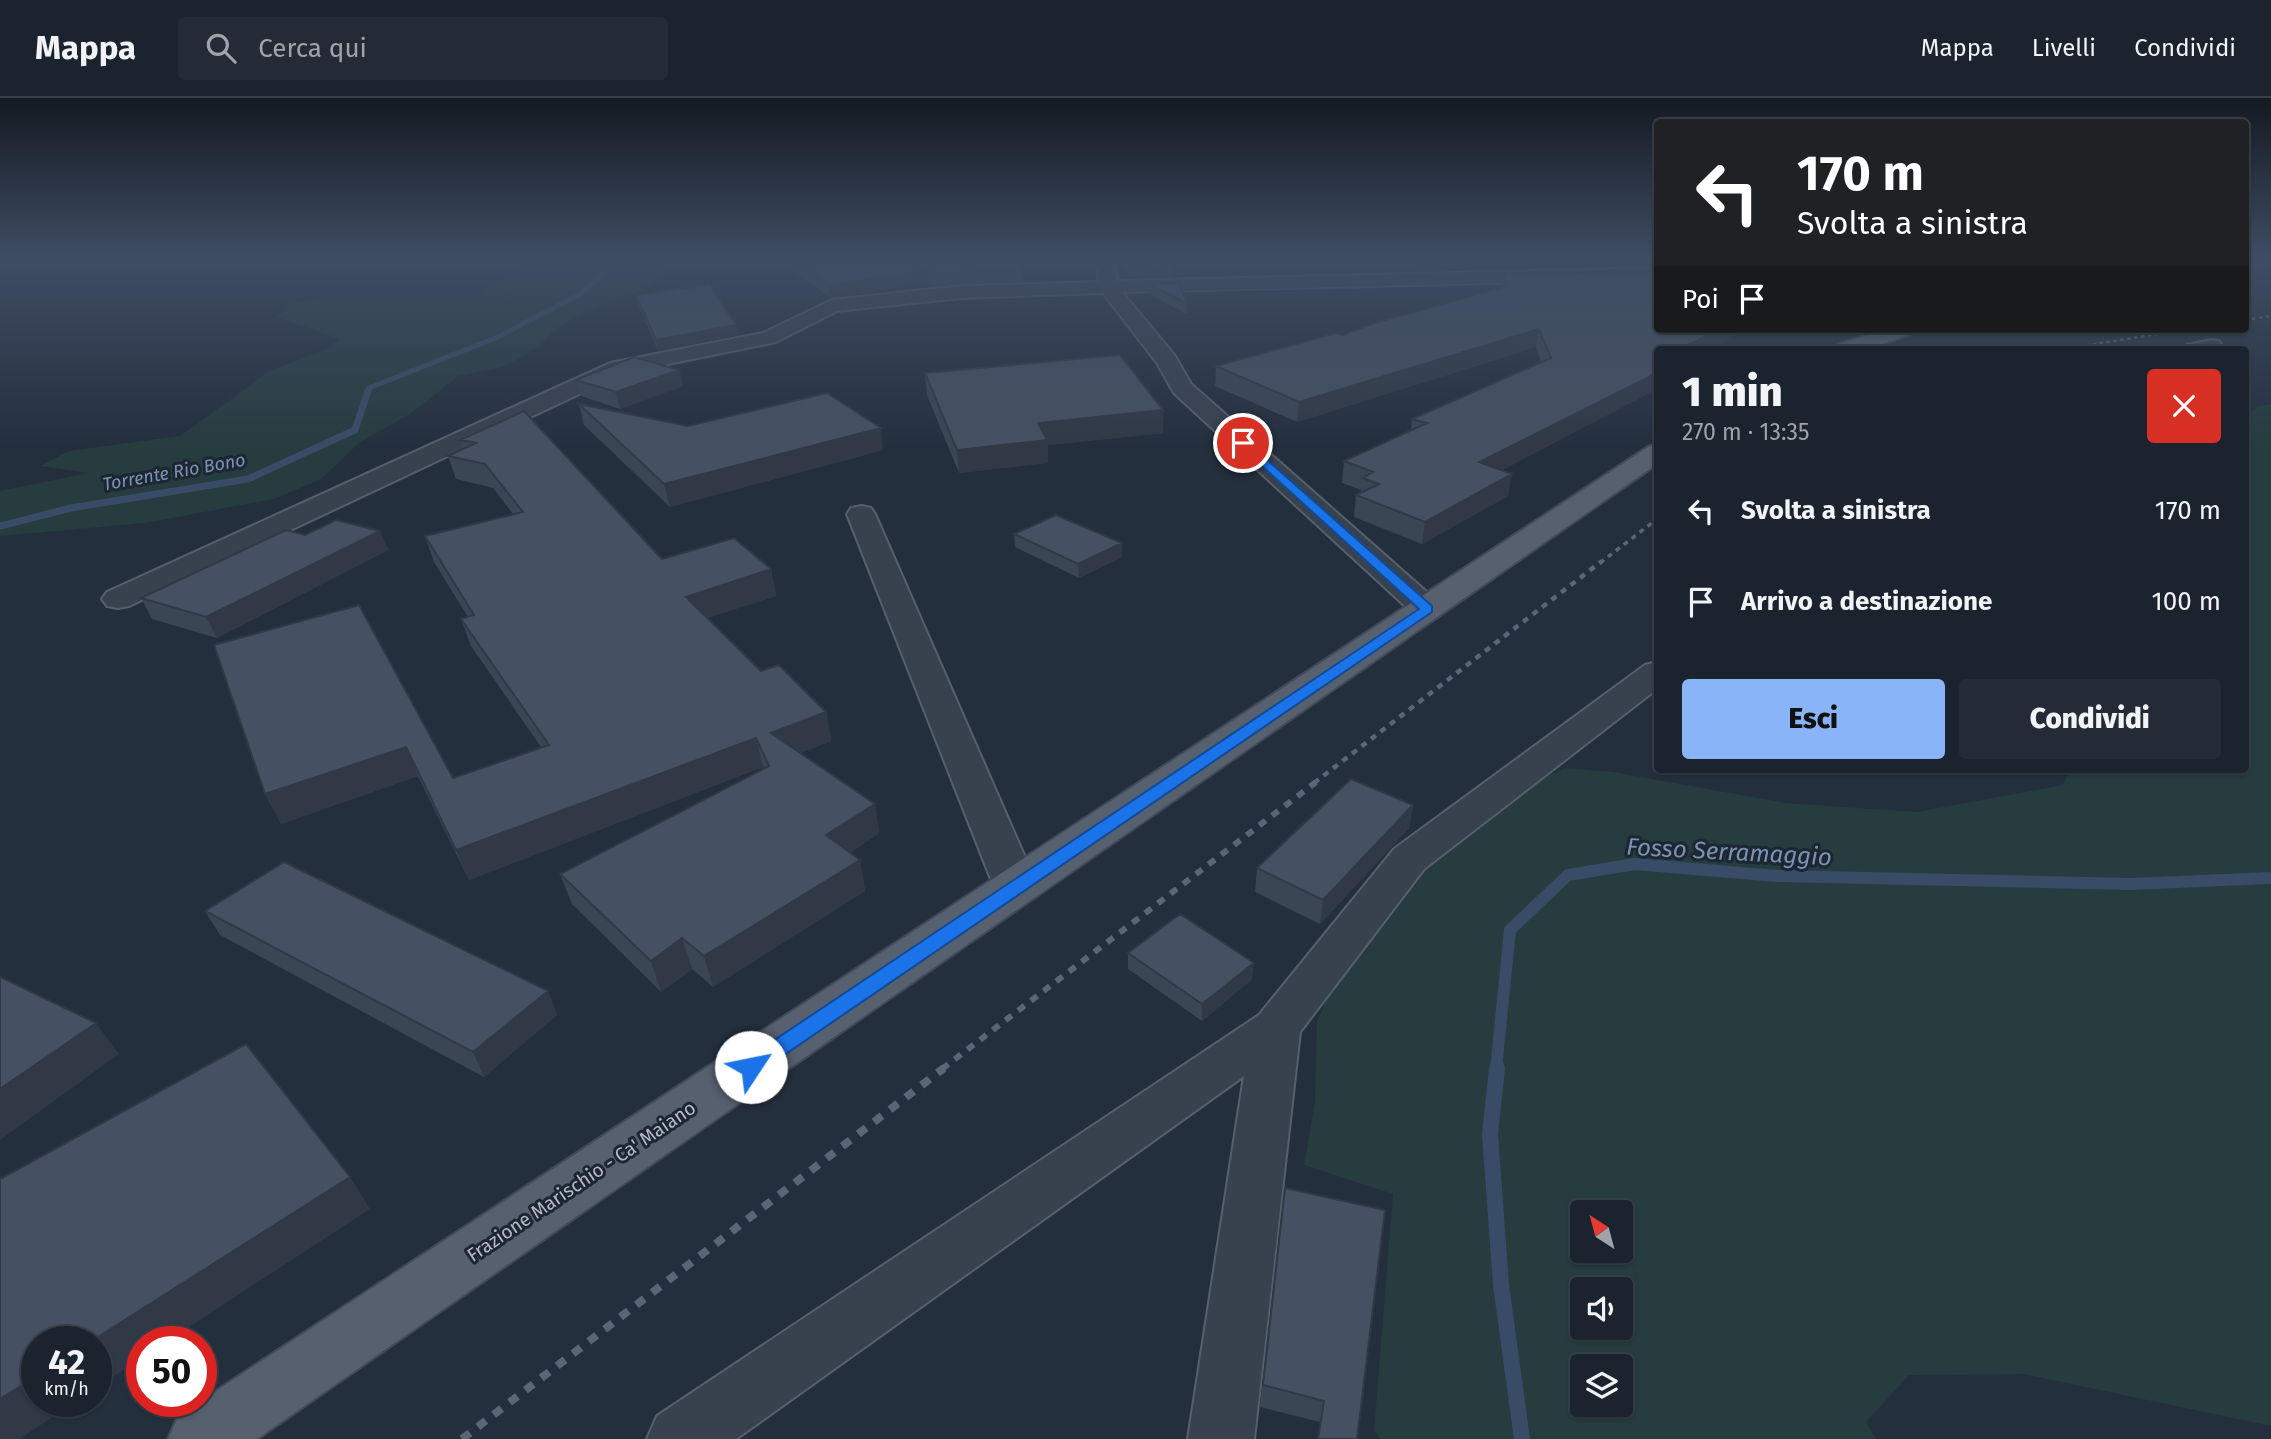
<!DOCTYPE html>
<html lang="it">
<meta charset="utf-8">
<style>
:root{--surface:#1b232e;--page:#242b36;--text:#f1f3f6;--muted:#a0a4aa;--line:#39404a;--accent:#8ab4f8}
body{margin:0;font-family:"Fira Sans",sans-serif;background:var(--page);color:var(--text);height:100vh;display:flex;flex-direction:column;font-size:26px;white-space:nowrap}
*{box-sizing:border-box;margin:0}
p{font-size:23px;color:var(--muted)}
.icon{flex:none;width:38px;height:38px;fill:none;stroke:currentColor;stroke-width:2;stroke-linecap:round;stroke-linejoin:round}
.map{position:relative;flex:1;overflow:hidden}
.drawer{position:absolute;left:1654px;top:248px;width:595px;height:427px;display:flex;flex-direction:column;background:var(--surface);border-radius:7px;box-shadow:0 2px 5px #0004,0 0 0 2px var(--line)}
.drawer>*{flex:none}
.hud{position:absolute;left:1654px;top:21px;width:595px;height:214px;border-radius:7px;box-shadow:0 2px 5px #0004,0 0 0 2px var(--line);background:#202124;color:#fff;overflow:hidden}
.needle{width:46px;rotate:324deg}
.controls{position:absolute;left:1570px;top:1102px;display:grid;gap:14px}
.controls a{display:grid;place-items:center;width:63px;height:63px;border-radius:7px;background:var(--surface);box-shadow:0 2px 5px #0004,0 0 0 2px var(--line);font-size:35px}
.speed{position:absolute;left:21px;top:1228px;display:flex;gap:14px;font-size:35px;font-weight:700;text-align:center}
.speed>*{display:grid;place-content:center;width:91px;height:91px;border-radius:50%;background:var(--surface);box-shadow:0 2px 5px #0004,0 0 0 2px var(--line);line-height:1}
.speed small{font-size:18px;font-weight:400}
.speed .limit{border:10px solid #d22;background:#fff;color:#111}
.pin{position:absolute;display:grid;place-items:center;width:60px;height:60px;color:#fff;margin:-30px;border:4px solid #fff;border-radius:50%;box-shadow:0 2px 7px #0007}
.me{position:absolute;width:77px;margin:-38px;rotate:56deg;stroke-linejoin:round;filter:drop-shadow(0 0 5px #0008)}
.turn{display:flex;align-items:center;gap:24px;height:147px;padding:0 28px;font-size:32px}
.turn .icon{width:91px;height:91px;stroke-width:2.5}
.turn b{display:block;font-size:49px;line-height:60px}
.then{display:flex;align-items:center;height:66px;padding:0 28px;background:#0003;gap:14px;font-size:26px}
.round{display:grid;place-items:center;flex:none;width:74px;height:74px;border-radius:7px;background:var(--page)}
.head{display:flex;align-items:center;justify-content:space-between;height:119px;padding:0 28px}
h1{font-size:42px;font-weight:800;line-height:52px}
.button{display:flex;gap:14px;margin-top:auto;padding:14px 28px}
.button a{flex:1;height:80px;border-radius:7px;background:var(--accent);color:#111;font-size:28px;font-weight:800;line-height:80px;text-align:center}
.button a+a{background:var(--page);color:var(--text)}
ul{padding:0;list-style:none}
li{display:flex;align-items:center;gap:21px;height:91px;padding:0 28px}
li div{flex:1}
li b{display:block;font-size:26px}
li em{font-style:normal}
header{display:flex;align-items:center;gap:42px;box-sizing:border-box;height:98px;padding:0 35px;background:var(--surface);border-bottom:2px solid var(--line)}
header strong{font-size:33px}
nav{display:flex;gap:38px;margin-inline-start:auto;font-size:24px}
.search{width:490px;height:63px;background:var(--page);display:flex;align-items:center;gap:18px;box-sizing:border-box;padding:0 24px;border-radius:7px;color:var(--muted);font-size:26px}
.map>svg:first-child{display:block}
.green{fill:#263c3f;fill-rule:evenodd}
.lines{fill:none;stroke-linecap:round;stroke-linejoin:round}
.stream-far3{stroke:#394c67;stroke-width:5}
.stream-far2{stroke:#394c67;stroke-width:7}
.stream-far1{stroke:#394c67;stroke-width:12}
.stream{stroke:#394c67;stroke-width:16}
.minor-casing{stroke:#565f6c;stroke-width:4}
.major-casing{stroke:#414a57;stroke-width:4}
.minor{fill:#38414e;fill-rule:evenodd}
.major{fill:#56606e;fill-rule:evenodd}
.rail-far4{stroke:#5a6575;stroke-width:2.5;stroke-dasharray:3.5 3.5;stroke-linecap:butt}
.rail-far3{stroke:#5a6575;stroke-width:3.5;stroke-dasharray:5 5;stroke-linecap:butt}
.rail-far2{stroke:#5a6575;stroke-width:4.5;stroke-dasharray:6 6;stroke-linecap:butt}
.rail-far1{stroke:#5a6575;stroke-width:6;stroke-dasharray:8 8;stroke-linecap:butt}
.rail{stroke:#5a6575;stroke-width:8;stroke-dasharray:10 10;stroke-linecap:butt}
.wall{fill:#3b4654}
.shaded-wall{fill:#303945}
.building{fill:#455162;stroke:#303945;stroke-width:2}
.route{fill:#1a73e8;stroke:#114b97;stroke-width:2}
.labels{text-anchor:middle;stroke-width:6;stroke-linejoin:round;paint-order:stroke}
.far-water-label{font-size:18px;font-style:italic;fill:#7c92b1;stroke:#1d2633}
.street-label{font-size:19px;fill:#b4bcc9;stroke:#1d2633}
.near-water-label{font-size:24px;font-style:italic;fill:#7c92b1;stroke:#1d2633}
</style>
<header>
<strong>Mappa</strong>
<div class="search"><svg class="icon" aria-label="search" viewBox="0 0 24 24"><circle cx="10" cy="10" r="6"/><path d="M15 15l6 6"/></svg>Cerca qui</div>
<nav><a>Mappa</a><a>Livelli</a><a>Condividi</a></nav>
</header>
<div class="map">
<svg width="2271" height="1341" viewBox="0 0 2271 1341">
<rect width="100%" height="100%" fill="#242f3e"/>
<path class="green" d="M535,162H677L646,191L575,219L553,233L539,249L503,269L458,278L413,314L359,345L321,381L274,401L145,425L0,438V393L89,375L40,368L69,353L180,338L271,272L325,252L340,241L277,219L289,205L347,198L475,200Z
M2271,306V1328L2024,1276L1909,1277L1866,1324L1876,1341H1381L1374,1332L1393,1096L1304,1067L1315,1004L1317,923L1345,862L1390,795L1515,693L1565,670L1613,674L1785,705L1917,714L2063,687L2070,672H2245V520L2249,518L2245,516V319L2257,309ZM1582,1115H1620V1153H1582ZM1582,1192H1620V1230H1582ZM1582,1269H1620V1307H1582Z"/>
<g class="lines">
<path class="stream-far3" d="M367,295L369,290L498,239L580,196L619,162"/>
<path class="stream-far2" d="M0,428L71,410L248,381L355,332L368,293"/>
<path class="stream-far1" d="M1496,971L1510,832L1568,777L1635,766L1777,778L2130,786L2271,780"/>
<path class="stream" d="M1497,970L1490,1036L1501,1187L1522,1341"/>
<g class="minor-casing">
<path id="minor" d="M1107,165L1116,170L1117,183L1657,170V181L1122,194L1175,258L1191,286L1438,504L1443,511L1438,518L1427,521L1416,518L1174,295L1157,265L1103,195L961,200L837,213L776,244L624,275L129,508L118,510L107,508L102,501L107,494L610,265L763,235L832,202L961,188L1098,184V170Z
M2211,242L2219,243L2222,248L2219,252H2184L2187,247Z
M861,408L871,410L875,416L1038,789L1031,799L1016,804L1001,799L994,789L847,416L851,410Z
M1657,564V591L1424,771L1300,934L1254,1341H1188L1244,978L736,1341H647L657,1318L1259,917L1394,751L1645,567Z"/>
</g>
<g class="major-casing">
<path id="major" d="M1886,231H1916L1913,235L1866,252H1834L1837,247Z
M1657,346V366L257,1341H168L178,1318L1648,349Z"/>
</g>
<use href="#minor" class="minor"/>
<use href="#major" class="major"/>
<path class="rail-far4" d="M2245,222L2271,218
M2058,252L2189,231"/>
<path class="rail-far3" d="M1600,465L1657,421"/>
<path class="rail-far2" d="M1314,685L1602,463"/>
<path class="rail-far1" d="M942,971L1316,684"/>
<path class="rail" d="M462,1341L944,970"/>
</g>
<path class="wall" d="M780,162H1020L1022,171L1023,184L932,188L930,185L830,200Z
M1122,162H1168L1169,168L1172,171V179L1128,178Z
M1641,162H1657V167Z
M1504,176L1657,252V291L1502,372L1508,398L1422,446L1354,419L1356,397L1361,395V392L1342,385L1344,363L1411,333L1412,321L1541,264L1536,249L1297,324L1215,288L1216,268L1343,237L1502,190Z
M1150,186L1187,206V216L1149,196Z
M636,197L738,237L658,253L638,206Z
M1765,231H1792L1784,235Z
M679,272L683,288L620,311L581,298L576,282Z
M925,275L1163,312V335L1048,347V365L959,375L927,297Z
M579,306L688,328L883,352L670,409L584,327Z
M524,313L662,461L771,471L776,498L707,520L761,573L826,614L831,643L800,655L875,706L879,735L850,755L860,762L865,793L713,889L692,871L661,894L572,806L560,776L764,671L763,669L469,782L418,678L281,726L265,696L214,547L453,680L541,649L471,548L461,521L468,519L434,464L425,438L513,416L493,390L456,381L448,358L463,351L460,342Z
M380,433L388,452L217,540L152,521L141,500L305,437Z
M1014,436L1122,459L1079,480L1015,449Z
M1413,707L1409,730L1320,826L1255,794L1257,770Z
M205,813L548,893L557,917L484,979L220,837Z
M1128,855L1252,881L1202,923L1128,871Z
M1285,1090L1385,1112L1320,1324L1260,1309Z"/>
<path class="shaded-wall" d="M929,172L930,185L830,200L828,187Z
M736,227L738,237L658,253L656,242Z
M1539,231L1536,249L1297,324L1299,304Z
M1719,231H1747L1709,252H1679Z
M679,272L683,288L620,311L616,294Z
M1657,275V291L1476,386L1479,364Z
M1163,312V335L1048,347V365L959,375L957,352L1038,325Z
M881,330L883,352L670,409L664,386Z
M1512,376L1508,398L1422,446L1425,424Z
M380,433L388,452L217,540L206,519Z
M1122,445V459L1079,480L1078,466Z
M771,471L776,498L692,525L686,499Z
M826,614L831,643L777,664L771,635Z
M756,640L763,669L469,782L456,752Z
M406,649L418,678L281,726L265,696Z
M875,706L879,735L832,767L826,737Z
M1413,707L1409,730L1320,826L1323,802Z
M860,762L865,793L713,889L704,858Z
M682,840L692,871L661,894L651,863Z
M1254,865L1252,881L1202,923V906Z
M548,893L557,917L484,979L473,954Z
M96,925L119,956L0,1042V991Z
M350,1079L370,1111L166,1244H142V1260L96,1290V1244H90Z
M37,1278V1304H76L19,1341H0V1301Z"/>
<path class="building" d="M795,162H1020L1022,171L931,176L929,172L828,187Z
M1125,162H1168L1169,164H1165L1172,171L1127,170Z
M1657,174V231H1719L1679,252H1657V275L1479,364L1512,376L1425,424L1356,397L1379,386L1363,380L1373,374L1344,363L1427,325L1412,321L1551,260L1539,231L1299,304L1216,268L1336,235L1343,237L1375,225L1507,188L1504,176Z
M1179,185L1187,206L1150,186Z
M710,187L736,227L656,242L636,197Z
M1120,257L1163,312L1038,325L1047,342L957,352L925,275Z
M634,259L679,272L616,294L576,282Z
M827,295L881,330L664,386L579,306L688,328Z
M524,313L662,461L734,440L771,471L686,499L761,573L779,567L826,614L771,635L875,706L826,737L860,762L704,858L682,840L651,863L560,776L769,668L756,640L456,752L406,649L265,696L214,547L359,507L453,680L549,647L461,521L474,517L425,438L523,414L485,366L448,358L476,345L460,342Z
M1056,417L1122,445L1078,466L1014,436Z
M336,422L380,433L206,519L141,500L286,432L305,437Z
M1351,681L1413,707L1323,802L1257,770Z
M284,764L548,893L473,954L205,813Z
M1180,816L1254,865L1202,906L1128,855Z
M0,879L96,925L0,991Z
M246,946L350,1079L90,1244H37V1278L0,1301V1081Z
M1285,1090L1385,1112L1357,1341H1318L1324,1303L1263,1287Z"/>
<linearGradient id="sky" x2="0" y2="1"><stop stop-color="#141a22"/><stop offset="0.46" stop-color="#3f4d63"/><stop offset="1" stop-color="#3f4d63" stop-opacity="0"/></linearGradient>
<rect width="2271" height="350" fill="url(#sky)"/>
<path class="route" d="M1239,343H1246L1432,508V514L758,975L751,977L743,975L740,969L743,963L1419,511L1239,347Z"/>
<g class="labels">
<g class="far-water-label">
<text transform="translate(174 374) rotate(-10)" y="6">Torrente Rio Bono</text>
</g>
<g class="street-label">
<text transform="translate(581 1083) rotate(-34)" y="7">Frazione Marischio - Ca' Maiano</text>
</g>
<g class="near-water-label">
<text transform="translate(1729 754) rotate(3)" y="8">Fosso Serramaggio</text>
</g>
</g>
</svg>
<div class="controls">
<a><svg class="needle" viewBox="-14 -14 28 28"><path d="M0-13l5 13h-10z" fill="#e53935"/><path d="M0 13l5-13h-10z" fill="#a0a4aa"/></svg></a>
<a><svg class="icon" aria-label="sound" viewBox="0 0 24 24"><path d="M4 9h4l5-4v14l-5-4H4zM17 9q2 3 0 6"/></svg></a>
<a><svg class="icon" aria-label="layers" viewBox="0 0 24 24"><path d="M12 4l9 5-9 5-9-5zM3 14l9 5 9-5"/></svg></a>
</div>
<div class="speed"><div>42<small>km/h</small></div><div class="limit">50</div></div>
<div class="pin" style="left:1243px;top:345px;background:#d93025"><svg class="icon" aria-label="arrive" viewBox="0 0 24 24"><path d="M6 21V4h12l-3 4 3 4H6"/></svg></div>
<svg class="me" style="left:751px;top:969px" viewBox="-20 -20 40 40"><circle r="19" fill="#fff"/><path d="M0-13L10 11 0 6-10 11z" fill="#1a73e8"/></svg>
<div class="hud">
<div class="turn"><svg class="icon" aria-label="left" viewBox="0 0 24 24"><path d="M17 20v-9H6M10 6l-5 5 5 5"/></svg><div><b>170 m</b>Svolta a sinistra</div></div>
<div class="then">Poi<svg class="icon" aria-label="arrive" viewBox="0 0 24 24"><path d="M6 21V4h12l-3 4 3 4H6"/></svg></div>
</div>
<section class="drawer">
<div class="head"><div><h1>1 min</h1><p>270 m · 13:35</p></div><a class="round" style="background:#d93025;color:#fff"><svg class="icon" aria-label="close" viewBox="0 0 24 24"><path d="M6 6l12 12M18 6L6 18"/></svg></a></div>
<ul>
<li><svg class="icon" aria-label="left" viewBox="0 0 24 24"><path d="M17 20v-9H6M10 6l-5 5 5 5"/></svg><div><b>Svolta a sinistra</b></div><em>170 m</em></li>
<li><svg class="icon" aria-label="arrive" viewBox="0 0 24 24"><path d="M6 21V4h12l-3 4 3 4H6"/></svg><div><b>Arrivo a destinazione</b></div><em>100 m</em></li>
</ul>
<div class="button"><a>Esci</a><a>Condividi</a></div>
</section>
</div>
